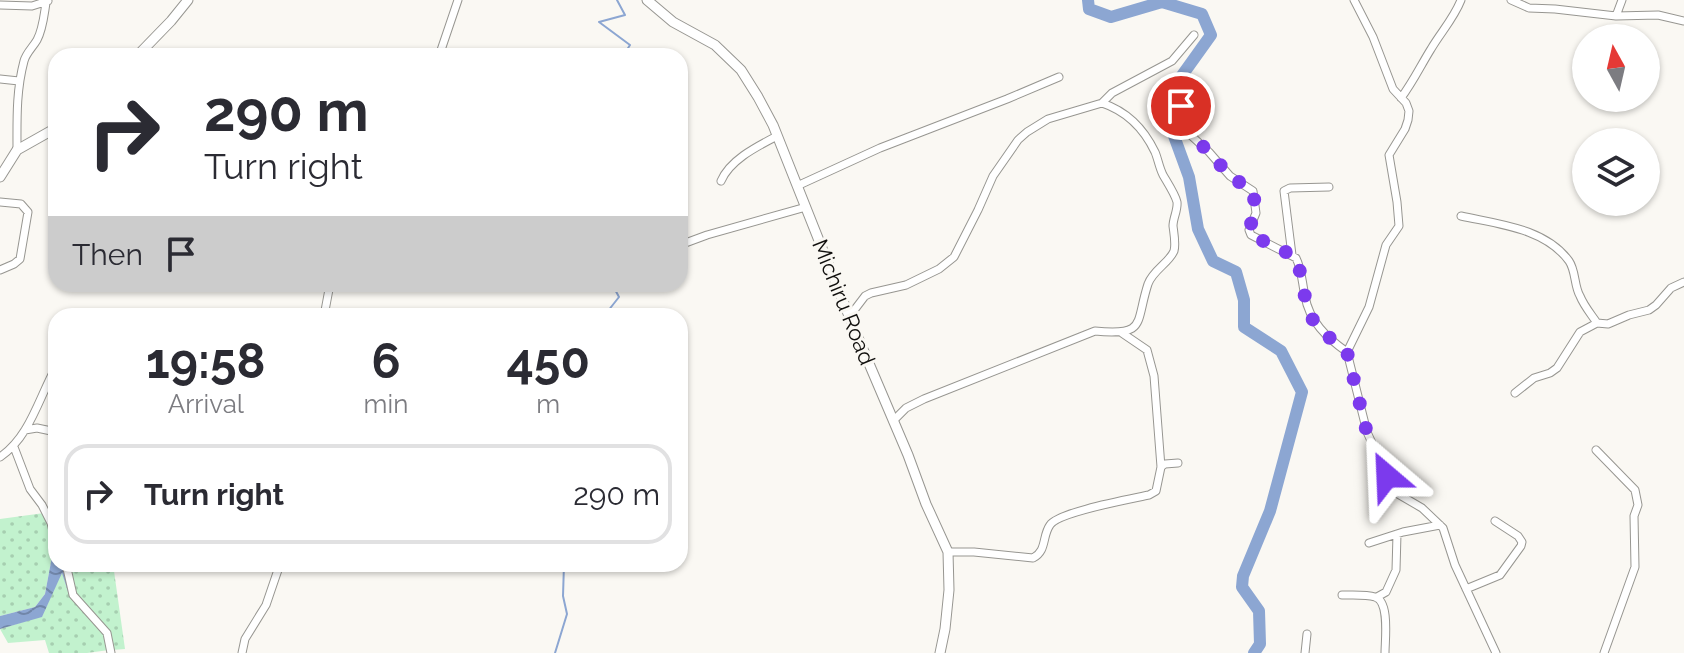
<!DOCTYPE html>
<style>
:root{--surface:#fff;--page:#f7f7f7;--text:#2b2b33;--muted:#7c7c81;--line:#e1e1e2}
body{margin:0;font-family:Raleway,sans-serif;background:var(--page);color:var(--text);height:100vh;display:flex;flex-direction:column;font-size:30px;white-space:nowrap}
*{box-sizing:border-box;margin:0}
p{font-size:26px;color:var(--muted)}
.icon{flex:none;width:44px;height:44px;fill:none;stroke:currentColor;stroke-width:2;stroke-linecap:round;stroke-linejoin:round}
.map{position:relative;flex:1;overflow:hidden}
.side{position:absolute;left:48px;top:308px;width:640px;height:264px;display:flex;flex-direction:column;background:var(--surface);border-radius:24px;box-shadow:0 2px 6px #0004}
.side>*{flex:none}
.banner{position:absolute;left:48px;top:48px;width:640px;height:244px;border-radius:24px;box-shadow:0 2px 6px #0004;background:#fff;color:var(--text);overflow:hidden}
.needle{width:52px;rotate:352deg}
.controls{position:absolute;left:1572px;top:24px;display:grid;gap:16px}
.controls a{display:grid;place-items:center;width:88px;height:88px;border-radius:50%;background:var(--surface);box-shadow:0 2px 6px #0004;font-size:40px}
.pin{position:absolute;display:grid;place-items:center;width:68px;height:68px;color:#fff;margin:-34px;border:4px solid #fff;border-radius:50%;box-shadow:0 2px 8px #0007}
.me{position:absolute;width:88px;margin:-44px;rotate:334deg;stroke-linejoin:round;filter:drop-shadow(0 0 6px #0008)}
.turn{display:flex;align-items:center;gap:28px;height:168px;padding:0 24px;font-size:36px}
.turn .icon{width:104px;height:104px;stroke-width:2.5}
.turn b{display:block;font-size:56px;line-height:68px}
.then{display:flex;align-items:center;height:76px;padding:0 24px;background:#0003;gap:16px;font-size:30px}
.eta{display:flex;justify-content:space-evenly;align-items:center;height:136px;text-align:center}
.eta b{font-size:48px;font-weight:700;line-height:56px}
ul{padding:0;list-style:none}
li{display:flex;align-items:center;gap:24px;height:100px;margin:0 16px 12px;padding:0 8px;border:4px solid var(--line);border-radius:24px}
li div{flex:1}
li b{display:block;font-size:30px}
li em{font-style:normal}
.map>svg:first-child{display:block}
.grass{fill:url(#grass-dots)}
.water{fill:url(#water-waves)}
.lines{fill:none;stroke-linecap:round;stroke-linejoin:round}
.stream{stroke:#8ca6d2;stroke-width:2}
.river{stroke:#8ca6d2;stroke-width:12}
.minor-casing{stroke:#979691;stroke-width:9}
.tertiary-casing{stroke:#979691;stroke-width:11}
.minor{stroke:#fff;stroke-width:7}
.tertiary{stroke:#fff;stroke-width:9}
.route{stroke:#7c3aed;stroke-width:14;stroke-dasharray:0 25.2}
.labels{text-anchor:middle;stroke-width:6;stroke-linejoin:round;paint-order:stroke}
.street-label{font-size:22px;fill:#100f0d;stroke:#faf8f3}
</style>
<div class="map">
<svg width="1684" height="653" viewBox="0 0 1684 653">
<defs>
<pattern id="grass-dots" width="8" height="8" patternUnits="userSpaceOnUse" patternTransform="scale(2)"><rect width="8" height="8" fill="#c2f2ce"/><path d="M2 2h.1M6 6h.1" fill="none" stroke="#a6ceb0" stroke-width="1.8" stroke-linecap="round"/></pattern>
<pattern id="water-waves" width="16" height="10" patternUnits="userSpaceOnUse" patternTransform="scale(2)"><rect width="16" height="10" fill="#8ca6d2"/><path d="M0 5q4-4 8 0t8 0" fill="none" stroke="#7186a9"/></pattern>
</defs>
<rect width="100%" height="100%" fill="#faf8f3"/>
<path class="grass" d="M44,513V518L52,527L54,546L45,594L35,607L0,616V519Z
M67,564H113L125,649L112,650L109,634L74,595Z
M62,572L69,595L106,634L109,650L87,653H49L45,640L8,643L0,629L42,616Z"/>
<path class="water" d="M54,546L56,548V564H64L72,595H69L62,573L42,617L0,629V616L35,607L45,594Z"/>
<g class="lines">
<path class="stream" d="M617,0L625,15L599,22L630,45L623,56
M604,316L619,297L612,284
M555,653L567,614L563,596L564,564"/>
<path class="river" d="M1088,0L1089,9L1111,17L1162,2L1202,14L1211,35L1168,95L1170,125L1189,177L1198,229L1213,261L1236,272L1244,300V327L1281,351L1302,392L1270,511L1243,576L1242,587L1259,611L1260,644L1254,653"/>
<g class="minor-casing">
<path id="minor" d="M1354,0L1373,37L1393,89L1406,103L1409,111L1408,120L1405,129L1389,155L1397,202L1399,226L1386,245L1369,307L1347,352L1367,432L1387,476L1398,494L1422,508L1443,528L1455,565L1496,653
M1511,0L1529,8L1555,9L1616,16L1658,15L1684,21
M0,5L32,6L48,1
M1616,16L1622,0
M439,56L458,0
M0,79L19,81
M1401,98C1413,82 1421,65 1431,49C1441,32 1454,18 1461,0
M1181,106L1179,113L1184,129L1209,152L1230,176L1253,191L1256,213L1249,230L1251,235L1296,258C1302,270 1302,283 1305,296C1309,321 1327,338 1347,352
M17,150C17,120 16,91 24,61C26,53 33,47 37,40C43,29 44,15 46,3
M721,181C730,160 756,147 777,136
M797,186L880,148L1007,99L1059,77
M0,202L21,204L28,212L20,259L14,264L0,270
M1461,216C1497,224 1545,228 1569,261C1576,271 1574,286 1580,296C1584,306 1591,314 1597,323
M680,245L707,235L806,207
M1292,255L1284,191L1290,188L1329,187
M324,316L330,284
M849,317L865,296L871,293L906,285L939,269L954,257L978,210L993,176L1018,140L1027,132L1048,119L1102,103L1112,93L1172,61L1194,35
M1515,393L1534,378L1550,373L1557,368L1580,332L1597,323L1608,324L1629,315L1649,310L1656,305L1671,288L1684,282
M893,421L906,408L924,399L1095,331C1147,336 1135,324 1148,284C1153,270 1169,263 1174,251C1176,244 1174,234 1173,226C1173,218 1178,210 1177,202C1175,194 1167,182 1163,175C1159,167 1158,159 1155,152C1144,129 1126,111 1102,103
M25,430L37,428L56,432
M14,447L30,489L42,505L51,523L56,544
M1596,450L1635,490L1638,505L1634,516L1635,567L1604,653
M0,457C30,437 39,397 56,367
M1161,467L1165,464L1178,463
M1369,543L1403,532L1440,525
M948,552H974L1033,558C1047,551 1042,536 1050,525C1058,512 1131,499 1149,495L1156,491L1161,467L1154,376L1147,350L1122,333
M66,564L73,595L107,633L111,653
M1466,589L1500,575L1521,546L1522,542L1518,536L1495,521
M1342,595C1352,595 1366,594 1375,597C1390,601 1385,640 1385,653
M1377,597L1386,592L1396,570L1397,534
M242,653L245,639L266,605L280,564
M1305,653L1307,634"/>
</g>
<g class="tertiary-casing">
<path id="tertiary" d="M647,0L673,22L715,45L741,70L758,97L773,125L853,326L908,455L926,504L948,552L949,590L945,629L940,653
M137,56L171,21L188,0
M0,177L17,150L56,128"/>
</g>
<use href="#minor" class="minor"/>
<use href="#tertiary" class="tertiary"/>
</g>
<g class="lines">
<path class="route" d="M1181,106L1179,113L1184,129L1209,152L1230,176L1253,191L1256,213L1250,226L1251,235L1292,255L1298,262L1305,297L1311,316L1315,324L1331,339L1347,352L1368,437L1387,476"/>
</g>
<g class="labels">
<g class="street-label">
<text transform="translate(844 302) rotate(68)" y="8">Michiru Road</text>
</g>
</g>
</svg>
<div class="controls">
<a><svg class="needle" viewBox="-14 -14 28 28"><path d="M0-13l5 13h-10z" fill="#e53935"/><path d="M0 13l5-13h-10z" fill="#7c7c81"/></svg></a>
<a><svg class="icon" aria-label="layers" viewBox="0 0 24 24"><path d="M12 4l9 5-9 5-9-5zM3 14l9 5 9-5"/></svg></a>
</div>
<div class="pin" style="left:1181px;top:106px;background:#d93025"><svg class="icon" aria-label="arrive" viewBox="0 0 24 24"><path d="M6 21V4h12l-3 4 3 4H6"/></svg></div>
<svg class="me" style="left:1387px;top:476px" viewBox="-20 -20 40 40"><path d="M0-17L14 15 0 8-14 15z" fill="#7c3aed" stroke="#fff" stroke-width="4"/></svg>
<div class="banner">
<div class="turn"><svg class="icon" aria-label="right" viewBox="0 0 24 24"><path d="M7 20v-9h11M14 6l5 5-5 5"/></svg><div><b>290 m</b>Turn right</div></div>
<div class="then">Then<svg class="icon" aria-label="arrive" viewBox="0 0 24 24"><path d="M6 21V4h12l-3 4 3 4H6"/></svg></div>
</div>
<section class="side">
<div class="eta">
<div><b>19:58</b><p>Arrival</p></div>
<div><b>6</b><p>min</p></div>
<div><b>450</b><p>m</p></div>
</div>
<ul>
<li><svg class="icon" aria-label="right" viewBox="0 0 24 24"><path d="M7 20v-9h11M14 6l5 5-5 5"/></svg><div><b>Turn right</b></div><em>290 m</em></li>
</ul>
</section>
</div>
